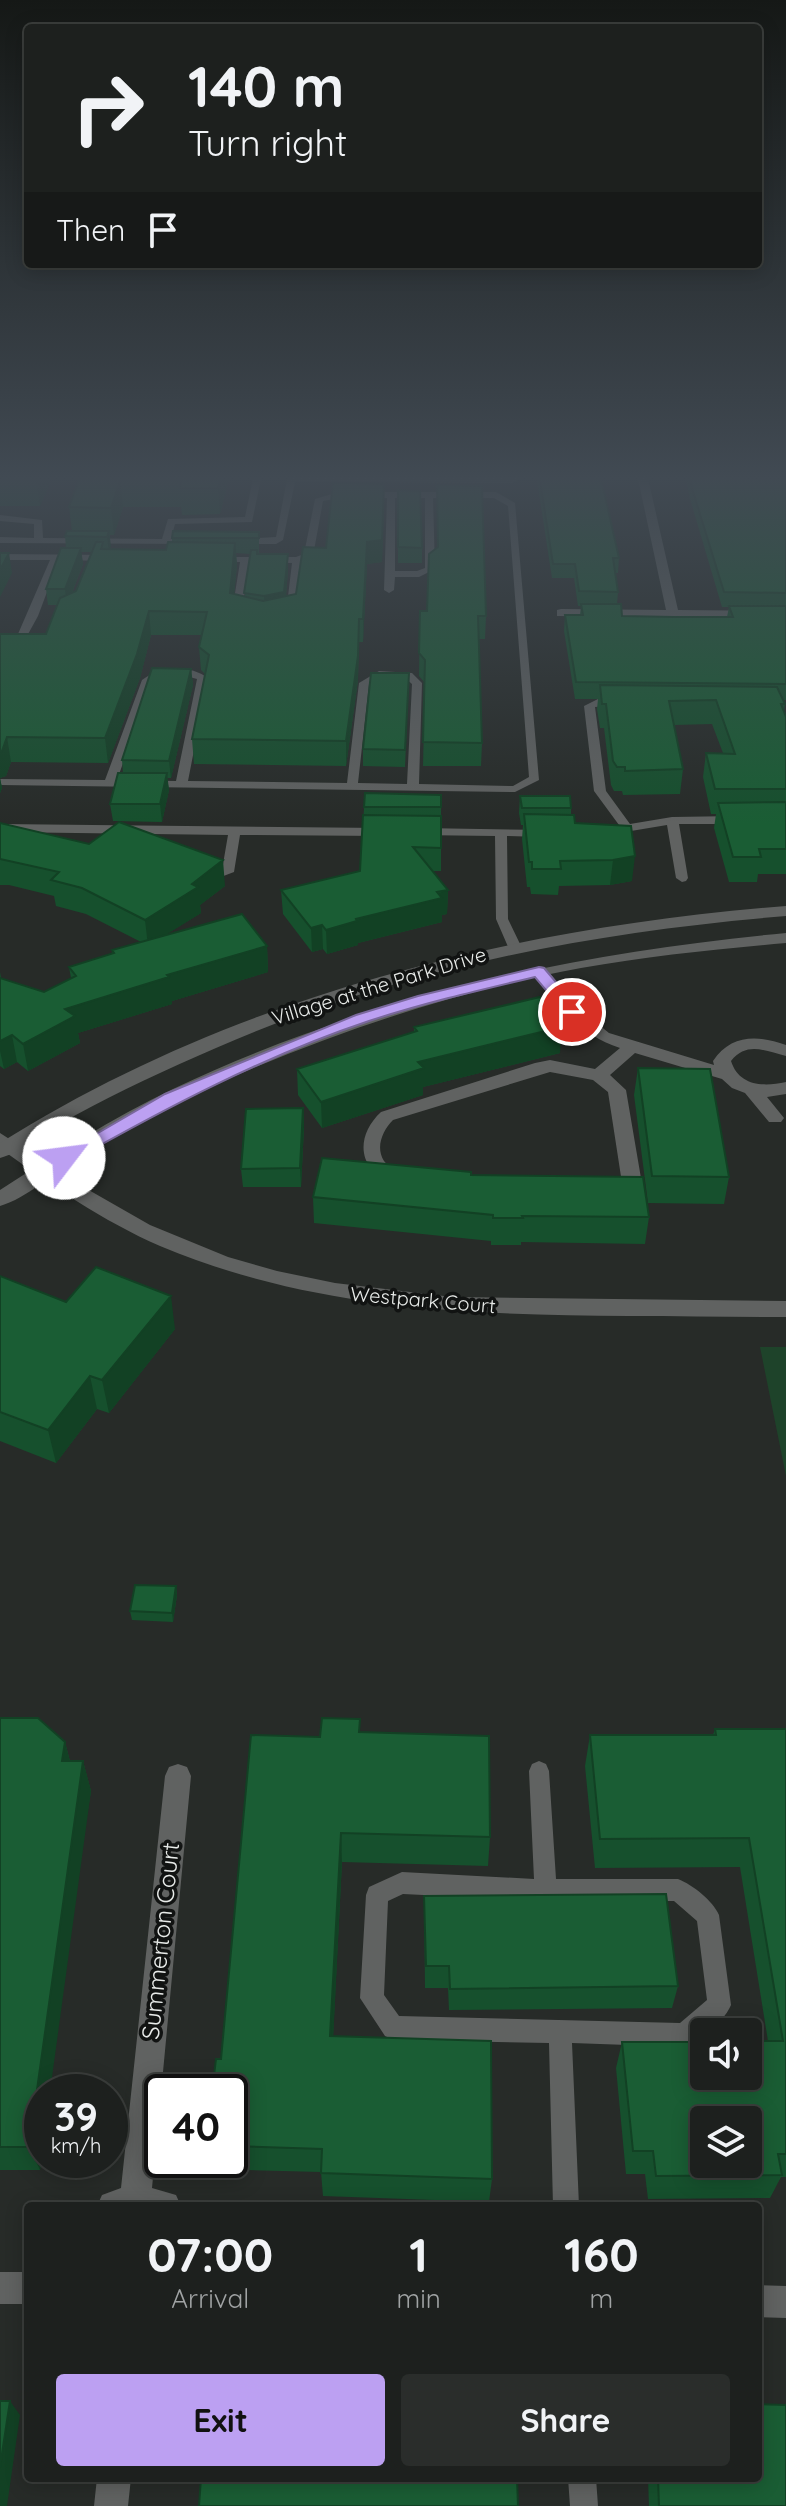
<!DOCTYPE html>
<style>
:root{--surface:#1d201e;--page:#2a2d2b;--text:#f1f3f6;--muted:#a0a3a4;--line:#3b3e3c;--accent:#bca0f2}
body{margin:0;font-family:Quicksand,sans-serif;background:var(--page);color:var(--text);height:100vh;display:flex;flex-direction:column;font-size:30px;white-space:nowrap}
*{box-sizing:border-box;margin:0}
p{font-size:26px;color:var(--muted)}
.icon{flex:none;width:44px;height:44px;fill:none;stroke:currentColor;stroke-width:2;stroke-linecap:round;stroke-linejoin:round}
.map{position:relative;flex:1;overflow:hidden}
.panel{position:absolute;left:24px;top:2202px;width:738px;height:280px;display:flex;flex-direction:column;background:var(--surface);border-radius:8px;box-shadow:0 4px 20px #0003,0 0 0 2px var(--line)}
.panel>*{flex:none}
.guide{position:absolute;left:24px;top:24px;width:738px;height:244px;border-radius:8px;box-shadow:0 4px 20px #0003,0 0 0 2px var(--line);background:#1d201e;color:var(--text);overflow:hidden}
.tools{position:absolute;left:690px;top:2018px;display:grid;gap:16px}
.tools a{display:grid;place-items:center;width:72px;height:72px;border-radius:8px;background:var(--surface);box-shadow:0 4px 20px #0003,0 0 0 2px var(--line);font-size:40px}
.speed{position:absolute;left:24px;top:2074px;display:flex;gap:16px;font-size:40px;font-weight:700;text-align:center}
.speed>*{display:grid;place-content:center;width:104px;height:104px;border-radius:50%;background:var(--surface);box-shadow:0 4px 20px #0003,0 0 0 2px var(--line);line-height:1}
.speed small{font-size:20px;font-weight:400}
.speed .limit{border:4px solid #111;border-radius:12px;background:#fff;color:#111}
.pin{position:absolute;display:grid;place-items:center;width:68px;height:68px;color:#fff;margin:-34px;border:4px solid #fff;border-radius:50%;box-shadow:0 2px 8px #0007}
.me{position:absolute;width:88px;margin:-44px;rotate:60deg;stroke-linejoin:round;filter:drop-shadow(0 0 6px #0008)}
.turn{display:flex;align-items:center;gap:28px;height:168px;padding:0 32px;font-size:36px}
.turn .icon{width:104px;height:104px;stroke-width:2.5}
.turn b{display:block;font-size:56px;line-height:68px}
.then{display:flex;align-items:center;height:76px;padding:0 32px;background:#0003;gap:16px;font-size:30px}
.eta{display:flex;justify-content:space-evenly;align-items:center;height:136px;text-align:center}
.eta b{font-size:48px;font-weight:700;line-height:56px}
.primary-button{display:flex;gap:16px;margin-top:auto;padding:16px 32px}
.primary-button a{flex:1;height:92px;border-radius:8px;background:var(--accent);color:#111;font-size:32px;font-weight:700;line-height:92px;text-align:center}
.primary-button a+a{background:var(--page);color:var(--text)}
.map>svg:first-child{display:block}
.green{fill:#1e432a}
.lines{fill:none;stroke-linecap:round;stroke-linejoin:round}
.service{fill:#606261;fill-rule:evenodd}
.minor{fill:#606261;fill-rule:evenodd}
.tertiary{fill:#606261;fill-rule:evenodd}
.wall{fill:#16502d;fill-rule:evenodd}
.shaded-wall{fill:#124124}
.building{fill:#1a5d34;stroke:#124124;stroke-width:2;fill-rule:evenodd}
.route{fill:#bca0f2;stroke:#7a689d;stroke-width:2}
.labels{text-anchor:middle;stroke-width:7;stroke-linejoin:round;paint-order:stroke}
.street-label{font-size:20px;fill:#e8ebe9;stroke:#111312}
.near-street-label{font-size:24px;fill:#e8ebe9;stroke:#111312}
</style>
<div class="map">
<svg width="786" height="2506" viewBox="0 0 786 2506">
<rect width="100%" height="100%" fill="#272b28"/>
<path class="green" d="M760,1347H786V1476Z"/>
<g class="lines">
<path class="service" d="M254,474H262L252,522L175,524L171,539H194L199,542L197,544L0,543V537L34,538V524L0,521V515L42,520L43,538L162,539L168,519L245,517Z
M288,474H296V476L509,477V474H517V480L513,483L295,482L283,540L276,544H238L236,542L241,539L276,537Z
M339,492H496L515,503L539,780L515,792L0,785V779L105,780L142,680C160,666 189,664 208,678L188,781L347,783L359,683L379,671L412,673L422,683L419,784L513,786L529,777L508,506L494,498H433L435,569L419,577H395L394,590L389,593L384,590L387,498H339L323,501L313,556L302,562L294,615L286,613L292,563L249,562L242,611L246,614L241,617L232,612L240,562H217L212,559L214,557H296L304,554L315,499ZM395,498H425V568L417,571H395ZM182,675L197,679L176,781L117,780L152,682L167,675ZM381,677L405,678L412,684L407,784L358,783L369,684Z
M0,554L110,555L115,558L110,561L59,560L38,616L27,636L0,647V641L18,634L50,560H0Z
M598,699H620L625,702L620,705L595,707L606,791L630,824L672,817L737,816L743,820L737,824H679L688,878L686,881L682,882L676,878L667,825L613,834L607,830L619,825L594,791L584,706Z
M0,824L382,828L388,832L382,836L240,835L234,872L213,880L197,872L203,868L214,872L222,870L228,835L0,832Z
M421,828L546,830V836L542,837L507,836L508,919L521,946L519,949H509L496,919L495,836L417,835V829Z
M539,1761L546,1764L549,1771L556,1879H678C693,1885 713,1901 719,1915L731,2005C724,2022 700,2040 684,2047L572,2043L579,2206H553L549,2043L393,2040L385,2036L360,1998L366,1895L369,1887L402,1872L534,1879L529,1771L532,1764ZM403,1894L546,1901H674L697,1921L707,2000L680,2023L399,2016L384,1995L388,1901Z
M568,2478H596L598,2506H570Z"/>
<path class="minor" d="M637,474H647L678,610L786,611V619L557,616V610L561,609L666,610Z
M539,966L545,967L578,1008L609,1033L714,1065L713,1061C731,1034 758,1035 786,1045V1056C765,1051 747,1041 731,1061C739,1086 763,1087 786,1082V1094L767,1097L784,1118L781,1122H769L745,1093L732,1088L722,1079L635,1053L610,1075L626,1090L643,1190L640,1195L622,1197L612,1190L622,1183L608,1092L593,1080L550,1072L393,1120C383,1130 375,1147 384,1161C390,1169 399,1170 405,1177L395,1183C358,1173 354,1137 381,1112L535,1063L550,1060L595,1069L620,1048C580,1035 555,1004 531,971Z
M0,1133L87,1189L150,1225L228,1257L277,1271L335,1283L452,1297L786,1301V1317C734,1317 681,1316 629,1316C468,1315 310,1309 160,1246C103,1221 50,1185 0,1148Z
M178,1764L187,1767L191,1776L152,2188L176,2195L181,2206H97L102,2195L121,2188L165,1776L169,1767Z
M0,2272H28V2304H0Z
M758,2285L786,2286V2318L758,2317Z
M97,2478H131L128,2506H94Z"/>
<path class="tertiary" d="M786,906V916C590,932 397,969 216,1048C167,1069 120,1091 74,1116C50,1129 25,1151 0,1158V1143C235,995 512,928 786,906Z
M786,933V943C717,949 649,956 581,968C445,993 315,1039 189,1096C151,1113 112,1135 77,1157C54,1173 27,1198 0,1206V1190C56,1154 112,1118 173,1089C366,997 574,953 786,933Z"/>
</g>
<path class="wall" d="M0,474H54L40,506H0Z
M81,474H230L220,514L182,515L181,507H123L114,535H110V549L166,550L172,542V538L259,532V554H288V570L286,596L296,594L326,548L384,505L382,562L367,564L363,642H359L358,680L346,766L194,764L192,739L205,674L201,670L199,647L202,635H151L140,678L108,763L11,762L6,776L0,778L2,788L0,793V634H46L57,605H48L46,589L66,548L65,536L72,531L69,507ZM81,552H92L76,591L72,593L83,564ZM236,553L250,554L245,596L234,594L237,565Z
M537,474H600L619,558L618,573H615L618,592L617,604L622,616L727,617L729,607H722L690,499L685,474H741L743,479H786V700H783L785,704L784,711L786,717V874H758L757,882H729L714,828L716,814H711L703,777L706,753H723L712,724L674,725L683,769L680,794L623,795L622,791H614L611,785L604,728H600L597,709L598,699H575L564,631L565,615H580L581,606H578L574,578H552L537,480Z
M437,485L486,616L485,639H479L482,743L481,766H423L425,683L419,676L420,611H427L437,548Z
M398,490L422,548V563H398Z
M191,669L193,685L171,778H167L169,790L162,822L113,821L110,804L123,773L122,760Z
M409,673L405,767L363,766V749Z
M365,793L441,795V871H433L448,890L447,914L442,915V922L358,943V945L327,954L323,949L312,952L283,914L281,890L360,871Z
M520,796L571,808V815L575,823L631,826L632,881L610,885L559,886L558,895L531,894L530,887H527L522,839L523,825H521L519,813Z
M0,823L225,886L200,905L201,913L165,935L267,946L268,972L172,1001V1004L78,1033L80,1043L28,1071L17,1062L4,1069L0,1066V972L1,978L44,992L71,978L69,967L112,954V950L141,942L86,914L56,906L54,896L9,885H0Z
M414,1027L560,1053L423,1087V1095L322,1128L298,1095L297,1069L414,1032Z
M638,1068L729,1177L724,1204L648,1203L634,1095Z
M303,1108L304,1127L301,1187H243L241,1169Z
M471,1175L649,1217L645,1244L521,1242V1245H491V1241L314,1223L313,1197Z
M0,1276L66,1302L175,1329L109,1413L97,1409L56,1463L0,1441Z
M176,1586L177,1595L173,1622L132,1620L130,1611Z
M0,1718L65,1742L70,1761H83L91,1791L42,2092V2154L40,2170H0Z
M715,1729H786V2177H781L770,2198L648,2199L645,2174H626L616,2068L622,2042L768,2041L740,1867L595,1868L585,1766L590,1735H713Z
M360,1732L490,1837L488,1866L342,1862L333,2036L492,2179L489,2202L323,2196L321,2172L212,2169L210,2160H230V2092L221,2059L320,1737Z
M424,1896L678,1986L672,2008L449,2010L448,1988H425Z
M648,2478H758L786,2506H649Z"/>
<path class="shaded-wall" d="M39,474H54L40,506L36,480Z
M222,474H230L220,514L218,488Z
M120,481L123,507L114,535L111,508Z
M384,484L382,562L367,564L363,642V619L367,542Z
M109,531L111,546L109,552L107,537Z
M235,543L237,565L232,616L230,593Z
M81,548L83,564L67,605L65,589Z
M9,553L12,573L0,597V570Z
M288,554V570L285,608L265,612L264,596Z
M149,611L151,635L140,678L108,763L105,738Z
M359,619L358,680L346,766V741Z
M191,669L193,685L171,778L169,761Z
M7,737L11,762L6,776L0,778L2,788L0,793V752Z
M167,773L169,790L162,822L160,804Z
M635,856L632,881L610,885L613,860Z
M223,860L225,886L200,905L201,913L148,946L145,920Z
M448,890L447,914L442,915V922L358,943V945L327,954L326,930Z
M322,925L323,949L312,952L311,928Z
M267,946L268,972L172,1001V1004L78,1033L80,1043L28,1071L23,1044L65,1009L167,975Z
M562,1027L560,1053L423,1087V1095L322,1128L321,1102L418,1062Z
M12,1035L17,1062L4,1069L0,1051V1041Z
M303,1108L304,1127L301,1187L300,1168Z
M171,1296L175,1329L109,1413L102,1380Z
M90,1376L97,1409L56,1463L48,1430Z
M176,1586L177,1595L173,1622L172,1613Z
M65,1742L73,1773L62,1761Z
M83,1761L91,1791L50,2092H42V2154L40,2170L29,2147Z
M341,1833L342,1862L332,2062L330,2036Z
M10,2401L20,2415L7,2506H0V2467Z"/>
<path class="building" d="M0,474H39L36,480H0Z
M81,474H222L218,488H180L181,481H120L111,508L69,507Z
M539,474H600L619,558H613L618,592L579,591L575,564H553Z
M689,474H741L743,479H786V593L724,592L691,485Z
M333,483L384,484L382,540L367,542L363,619H359L358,656L346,741L192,739L209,655L199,647L207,612L149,611L137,654L105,738L7,737L2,751L0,752V634H46L60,598L76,591L96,542H103L101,549L166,550L168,542L235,543L230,593L263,601L296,594L303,547L326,548Z
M437,485L482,486L486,616H478L482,743L423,742L425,660L419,653L420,611H427L429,554L438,547Z
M398,490L420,491L422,548L398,547Z
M67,531H109L107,537L65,536Z
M173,531L259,532V538H172Z
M61,548H81L65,589H46Z
M251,550H257V554H288L284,592L264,596L244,593Z
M0,553H9L0,570Z
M581,604H621L622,616L674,617H733L729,606H786V684L576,682L565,615H583Z
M152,668L191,669L169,761L122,760Z
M371,673H409L405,750L363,749Z
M600,685L777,687L785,704H781L786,717V789H715L706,753L735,754L716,700L669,701L683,769L625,771V767H617L613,761L606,704H602Z
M118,773H167L160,804H110Z
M365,793L441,795V807H364Z
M520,796H570L571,808H522Z
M786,802V849H759L761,857H733L718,803Z
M524,814L574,815L575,823L631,826L635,856L613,860L560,861L561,869H532V862H529Z
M363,815L441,816V848L413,847L448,890L437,892L442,898L356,919L357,921L326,930L322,925L311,928L281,890L360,871Z
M119,822L223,860L192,884L198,887L145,920L82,888L51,880L59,872L0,859V823L89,844Z
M242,914L267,946L167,975L169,977L65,1009L75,1016L23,1044L12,1035L0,1041V978L44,992L76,976L69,967L114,953L112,950Z
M540,997L562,1027L418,1062L424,1068L321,1102L297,1069L417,1031L414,1027Z
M638,1068L710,1069L729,1177L652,1176Z
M303,1108L300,1168L241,1169L246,1109Z
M322,1158L471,1172V1175L643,1177L649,1217L522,1216L523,1218H493V1215L313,1197Z
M96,1267L171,1296L102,1380L90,1376L48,1430L0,1412V1276L66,1302Z
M135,1585L176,1586L172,1613L130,1611Z
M0,1718H38L65,1742L62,1761H83L29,2147H0Z
M322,1718L360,1719L359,1732L489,1736L490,1837L341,1833L330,2036L491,2041L492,2179L321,2173L322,2149L230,2146V2092H212L216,2059H221L251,1735L320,1737Z
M715,1729H786V2154H778L782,2175L656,2176L653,2151H633L622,2042H704V2076H748V2041H783L749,1838L600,1839L590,1735H716ZM704,2120H748V2164H704Z
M666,1894L678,1986L450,1989L449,1966H426L424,1896Z
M0,2401H10L0,2467Z
M758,2404L786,2405V2506H659L658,2478H758Z
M201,2478H517L518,2506H199Z"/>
<linearGradient id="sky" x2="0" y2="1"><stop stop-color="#151816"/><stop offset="0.58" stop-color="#414a53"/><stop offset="1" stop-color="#414a53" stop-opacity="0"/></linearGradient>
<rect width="786" height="824" fill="url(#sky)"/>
<path class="route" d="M539,967L544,968L578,1008V1015H567L535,977C480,990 424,1003 369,1021C264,1056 166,1108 70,1162H58L55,1158L165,1094L356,1015L418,996Z"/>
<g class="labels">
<g class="street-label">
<text transform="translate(379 986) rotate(-17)" y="7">Village at the Park Drive</text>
<text transform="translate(423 1300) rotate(5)" y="7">Westpark Court</text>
</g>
<g class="near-street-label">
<text transform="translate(161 1941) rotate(-84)" y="8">Summerton Court</text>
</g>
</g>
</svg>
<div class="tools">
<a><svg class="icon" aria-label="sound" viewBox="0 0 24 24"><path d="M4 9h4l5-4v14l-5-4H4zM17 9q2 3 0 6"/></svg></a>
<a><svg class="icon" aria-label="layers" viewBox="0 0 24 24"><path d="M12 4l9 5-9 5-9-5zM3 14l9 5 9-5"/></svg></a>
</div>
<div class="speed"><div>39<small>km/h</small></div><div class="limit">40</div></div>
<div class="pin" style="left:572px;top:1012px;background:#d93025"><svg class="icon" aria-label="arrive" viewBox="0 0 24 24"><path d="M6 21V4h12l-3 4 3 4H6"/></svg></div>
<svg class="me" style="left:64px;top:1158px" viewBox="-20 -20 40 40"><circle r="19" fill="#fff"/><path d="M0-13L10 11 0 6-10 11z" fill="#bca0f2"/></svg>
<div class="guide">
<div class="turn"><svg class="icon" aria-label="right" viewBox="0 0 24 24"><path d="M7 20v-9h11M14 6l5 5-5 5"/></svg><div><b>140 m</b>Turn right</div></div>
<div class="then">Then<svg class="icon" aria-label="arrive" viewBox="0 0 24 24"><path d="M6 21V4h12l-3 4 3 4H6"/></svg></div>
</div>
<section class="panel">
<div class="eta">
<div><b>07:00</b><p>Arrival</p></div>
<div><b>1</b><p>min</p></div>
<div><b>160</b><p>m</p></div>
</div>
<div class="primary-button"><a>Exit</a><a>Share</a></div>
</section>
</div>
